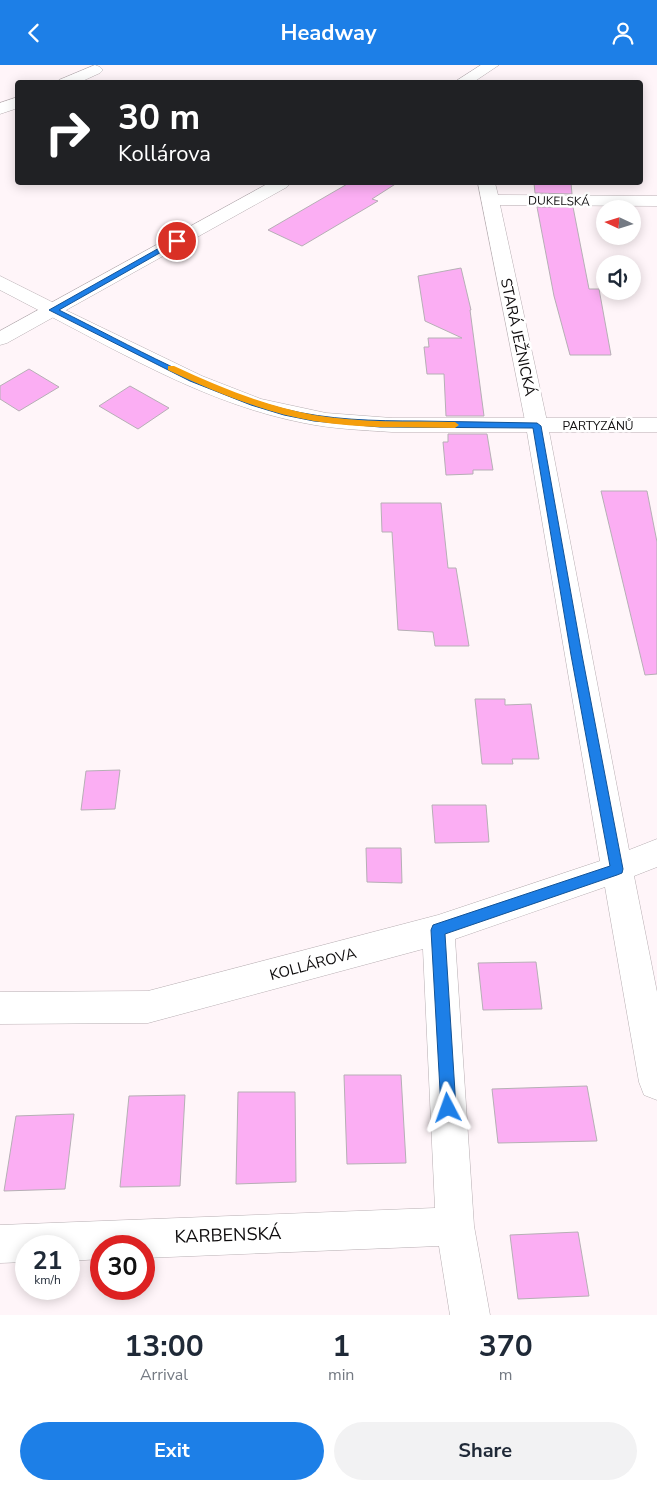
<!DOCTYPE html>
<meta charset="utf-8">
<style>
:root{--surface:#fff;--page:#f2f2f3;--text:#1f2937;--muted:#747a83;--accent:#1d7fe7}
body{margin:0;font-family:"Nunito Sans",sans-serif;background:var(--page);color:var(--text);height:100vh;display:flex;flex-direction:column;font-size:19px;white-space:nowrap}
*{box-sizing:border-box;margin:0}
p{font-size:16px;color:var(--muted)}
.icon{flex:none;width:28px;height:28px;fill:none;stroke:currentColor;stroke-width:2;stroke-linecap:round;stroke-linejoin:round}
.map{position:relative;height:1250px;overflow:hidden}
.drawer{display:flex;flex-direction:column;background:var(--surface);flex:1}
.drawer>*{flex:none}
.hud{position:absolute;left:15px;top:15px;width:628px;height:105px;border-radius:5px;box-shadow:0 2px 12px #0003;background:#202124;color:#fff;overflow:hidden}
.needle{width:32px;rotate:274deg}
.buttons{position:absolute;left:596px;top:135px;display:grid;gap:10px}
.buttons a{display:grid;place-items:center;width:45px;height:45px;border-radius:50%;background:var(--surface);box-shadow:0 2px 12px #0003;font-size:25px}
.speed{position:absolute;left:15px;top:1170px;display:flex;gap:10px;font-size:25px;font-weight:700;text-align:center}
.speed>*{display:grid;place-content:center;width:65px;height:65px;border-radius:50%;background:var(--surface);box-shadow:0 2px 12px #0003;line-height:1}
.speed small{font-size:12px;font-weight:400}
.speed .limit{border:8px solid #d22;background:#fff;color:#111}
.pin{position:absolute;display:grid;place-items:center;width:42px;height:42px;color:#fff;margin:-21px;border:2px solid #fff;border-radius:50%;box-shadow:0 1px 5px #0007}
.me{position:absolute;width:55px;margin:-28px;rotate:356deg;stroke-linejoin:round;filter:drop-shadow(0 0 4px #0008)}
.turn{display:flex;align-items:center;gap:18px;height:105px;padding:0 20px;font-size:22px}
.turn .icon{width:65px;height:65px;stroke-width:2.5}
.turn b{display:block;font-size:35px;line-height:42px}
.eta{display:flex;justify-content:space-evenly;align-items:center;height:85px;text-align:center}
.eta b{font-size:30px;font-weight:700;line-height:35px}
.action{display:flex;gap:10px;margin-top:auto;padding:10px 20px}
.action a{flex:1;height:58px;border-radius:30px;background:var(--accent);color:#fff;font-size:20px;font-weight:700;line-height:58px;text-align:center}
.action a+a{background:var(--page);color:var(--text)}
header{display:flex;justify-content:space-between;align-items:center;height:65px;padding:0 20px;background:var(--accent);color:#fff;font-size:22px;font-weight:700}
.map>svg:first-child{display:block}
.building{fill:#fbaef3;stroke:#b6afb5}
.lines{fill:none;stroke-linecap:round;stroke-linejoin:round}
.minor-casing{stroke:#b7aeb2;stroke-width:1}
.tertiary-casing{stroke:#b7aeb2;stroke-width:1}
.secondary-casing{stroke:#b7aeb2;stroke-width:1}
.minor{fill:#fff;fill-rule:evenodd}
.tertiary{fill:#fff;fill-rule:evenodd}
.secondary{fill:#fff;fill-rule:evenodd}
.route{fill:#1d7fe7;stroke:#135396}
.slow{fill:#f59e0b}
.labels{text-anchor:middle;stroke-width:5;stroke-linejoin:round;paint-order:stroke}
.far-street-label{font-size:12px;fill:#0e0c0d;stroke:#fff}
.street-label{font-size:15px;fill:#0e0c0d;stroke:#fff}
.near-street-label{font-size:18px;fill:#0e0c0d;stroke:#fff}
</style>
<header><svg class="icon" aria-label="back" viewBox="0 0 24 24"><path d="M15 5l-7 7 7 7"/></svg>Headway<svg class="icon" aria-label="person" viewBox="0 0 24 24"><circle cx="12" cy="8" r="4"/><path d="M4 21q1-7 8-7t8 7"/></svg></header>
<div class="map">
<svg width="657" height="1250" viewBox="0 0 657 1250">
<rect width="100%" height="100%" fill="#fff5f9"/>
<path class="building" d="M349,118H397L372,134L378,136L302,181L268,165Z
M534,118H571L572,129L535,128Z
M537,142H573L589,224H599L611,290H570L554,231Z
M461,203L471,245H470L484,351H446L444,309H427L424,282H429L428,273H462L425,256L418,211Z
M29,304L59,322L19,346L0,334V321Z
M130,321L169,343L138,364L99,341Z
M448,369H487L493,405H473V409L446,410L443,377H448Z
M601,426H647L657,477V609L645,610Z
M381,438H441L448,503H456L469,581H435L433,567L398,565L392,467H382Z
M475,634H505V640L531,639L539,694H512L513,699H482Z
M120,705L115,744L81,745L86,706Z
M432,740H486L489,777L435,778Z
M366,783H401L402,818L367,817Z
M536,897L542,944L483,945L478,898Z
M344,1010H401L406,1098L347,1099Z
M587,1021L597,1076L498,1078L492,1024Z
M238,1027H295L296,1117L236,1119Z
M185,1030L180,1121L120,1122L129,1031Z
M74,1049L65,1124L4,1126L16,1051Z
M578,1167L589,1231L518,1234L510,1170Z"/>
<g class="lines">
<g class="minor-casing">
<path id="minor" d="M95,0L100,2L103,5L100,8L78,18H57L59,15Z
M18,32V43L0,49V38Z
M478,118H495L498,130L657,131V141L500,140L548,361L629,785L657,774V802L634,811L657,927V1035L644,1030L639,1017L605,822L455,874L474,1161L490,1250H450L439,1181L144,1193V1181H101V1194L69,1196V1181H26V1197L0,1198V1160L435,1143L423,884L148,958L0,959V927L148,926L438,850L600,796L526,361Z
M0,211L60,241L63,245L60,249L53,251L46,249L0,225Z"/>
</g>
<g class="tertiary-casing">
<path id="tertiary" d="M53,239L202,311L261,334L326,348L392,353H657V367H392C362,365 333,364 304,358C211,340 129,292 46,249L43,245L46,241Z"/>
</g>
<g class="secondary-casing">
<path id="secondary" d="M481,0H499L472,18H453Z
M269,118H290L287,122L7,278L0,280V266Z"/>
</g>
<use href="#minor" class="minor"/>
<use href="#tertiary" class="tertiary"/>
<use href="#secondary" class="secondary"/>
</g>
<path class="route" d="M177,173L180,176L179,177L59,245C132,281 205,324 284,344C328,355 374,356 419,356C458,357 498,357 537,358L541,361L582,590L623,804L622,808L617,810L445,869L456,1043L454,1048L448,1050L443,1048L441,1043L431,865L433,860L610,801L571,590L533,363L380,362L314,356L284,350L251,340L190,316L49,245Z"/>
<path class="slow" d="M168,301H174C219,322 265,341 314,350C360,358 408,356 455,357L459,360L455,363C408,362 360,364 314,356C263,347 215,327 168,305Z"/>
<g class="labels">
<g class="far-street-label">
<text transform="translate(559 136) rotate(1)" y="4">DUKELSKÁ</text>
<text x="598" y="365">PARTYZÁNŮ</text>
</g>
<g class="street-label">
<text transform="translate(518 272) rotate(78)" y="5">STARÁ JEŽNICKÁ</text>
<text transform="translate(313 899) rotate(-15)" y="5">KOLLÁROVA</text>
</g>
<g class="near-street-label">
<text transform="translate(228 1170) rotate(-2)" y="6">KARBENSKÁ</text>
</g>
</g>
</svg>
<div class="buttons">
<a><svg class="needle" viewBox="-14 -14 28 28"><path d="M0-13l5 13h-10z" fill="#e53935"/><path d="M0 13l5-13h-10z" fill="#747a83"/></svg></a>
<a><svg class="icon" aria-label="sound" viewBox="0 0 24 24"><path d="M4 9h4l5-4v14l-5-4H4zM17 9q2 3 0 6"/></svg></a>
</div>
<div class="speed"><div>21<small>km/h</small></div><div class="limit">30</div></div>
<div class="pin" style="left:177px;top:176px;background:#d93025"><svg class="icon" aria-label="arrive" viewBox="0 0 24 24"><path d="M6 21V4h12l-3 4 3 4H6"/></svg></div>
<svg class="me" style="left:448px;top:1043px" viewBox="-20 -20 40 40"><path d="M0-17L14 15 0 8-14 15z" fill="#1d7fe7" stroke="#fff" stroke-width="4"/></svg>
<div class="hud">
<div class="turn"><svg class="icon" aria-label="right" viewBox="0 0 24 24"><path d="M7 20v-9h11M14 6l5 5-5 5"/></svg><div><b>30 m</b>Kollárova</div></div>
</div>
</div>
<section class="drawer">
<div class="eta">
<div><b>13:00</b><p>Arrival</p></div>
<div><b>1</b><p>min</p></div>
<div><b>370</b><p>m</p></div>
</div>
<div class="action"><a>Exit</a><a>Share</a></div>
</section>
